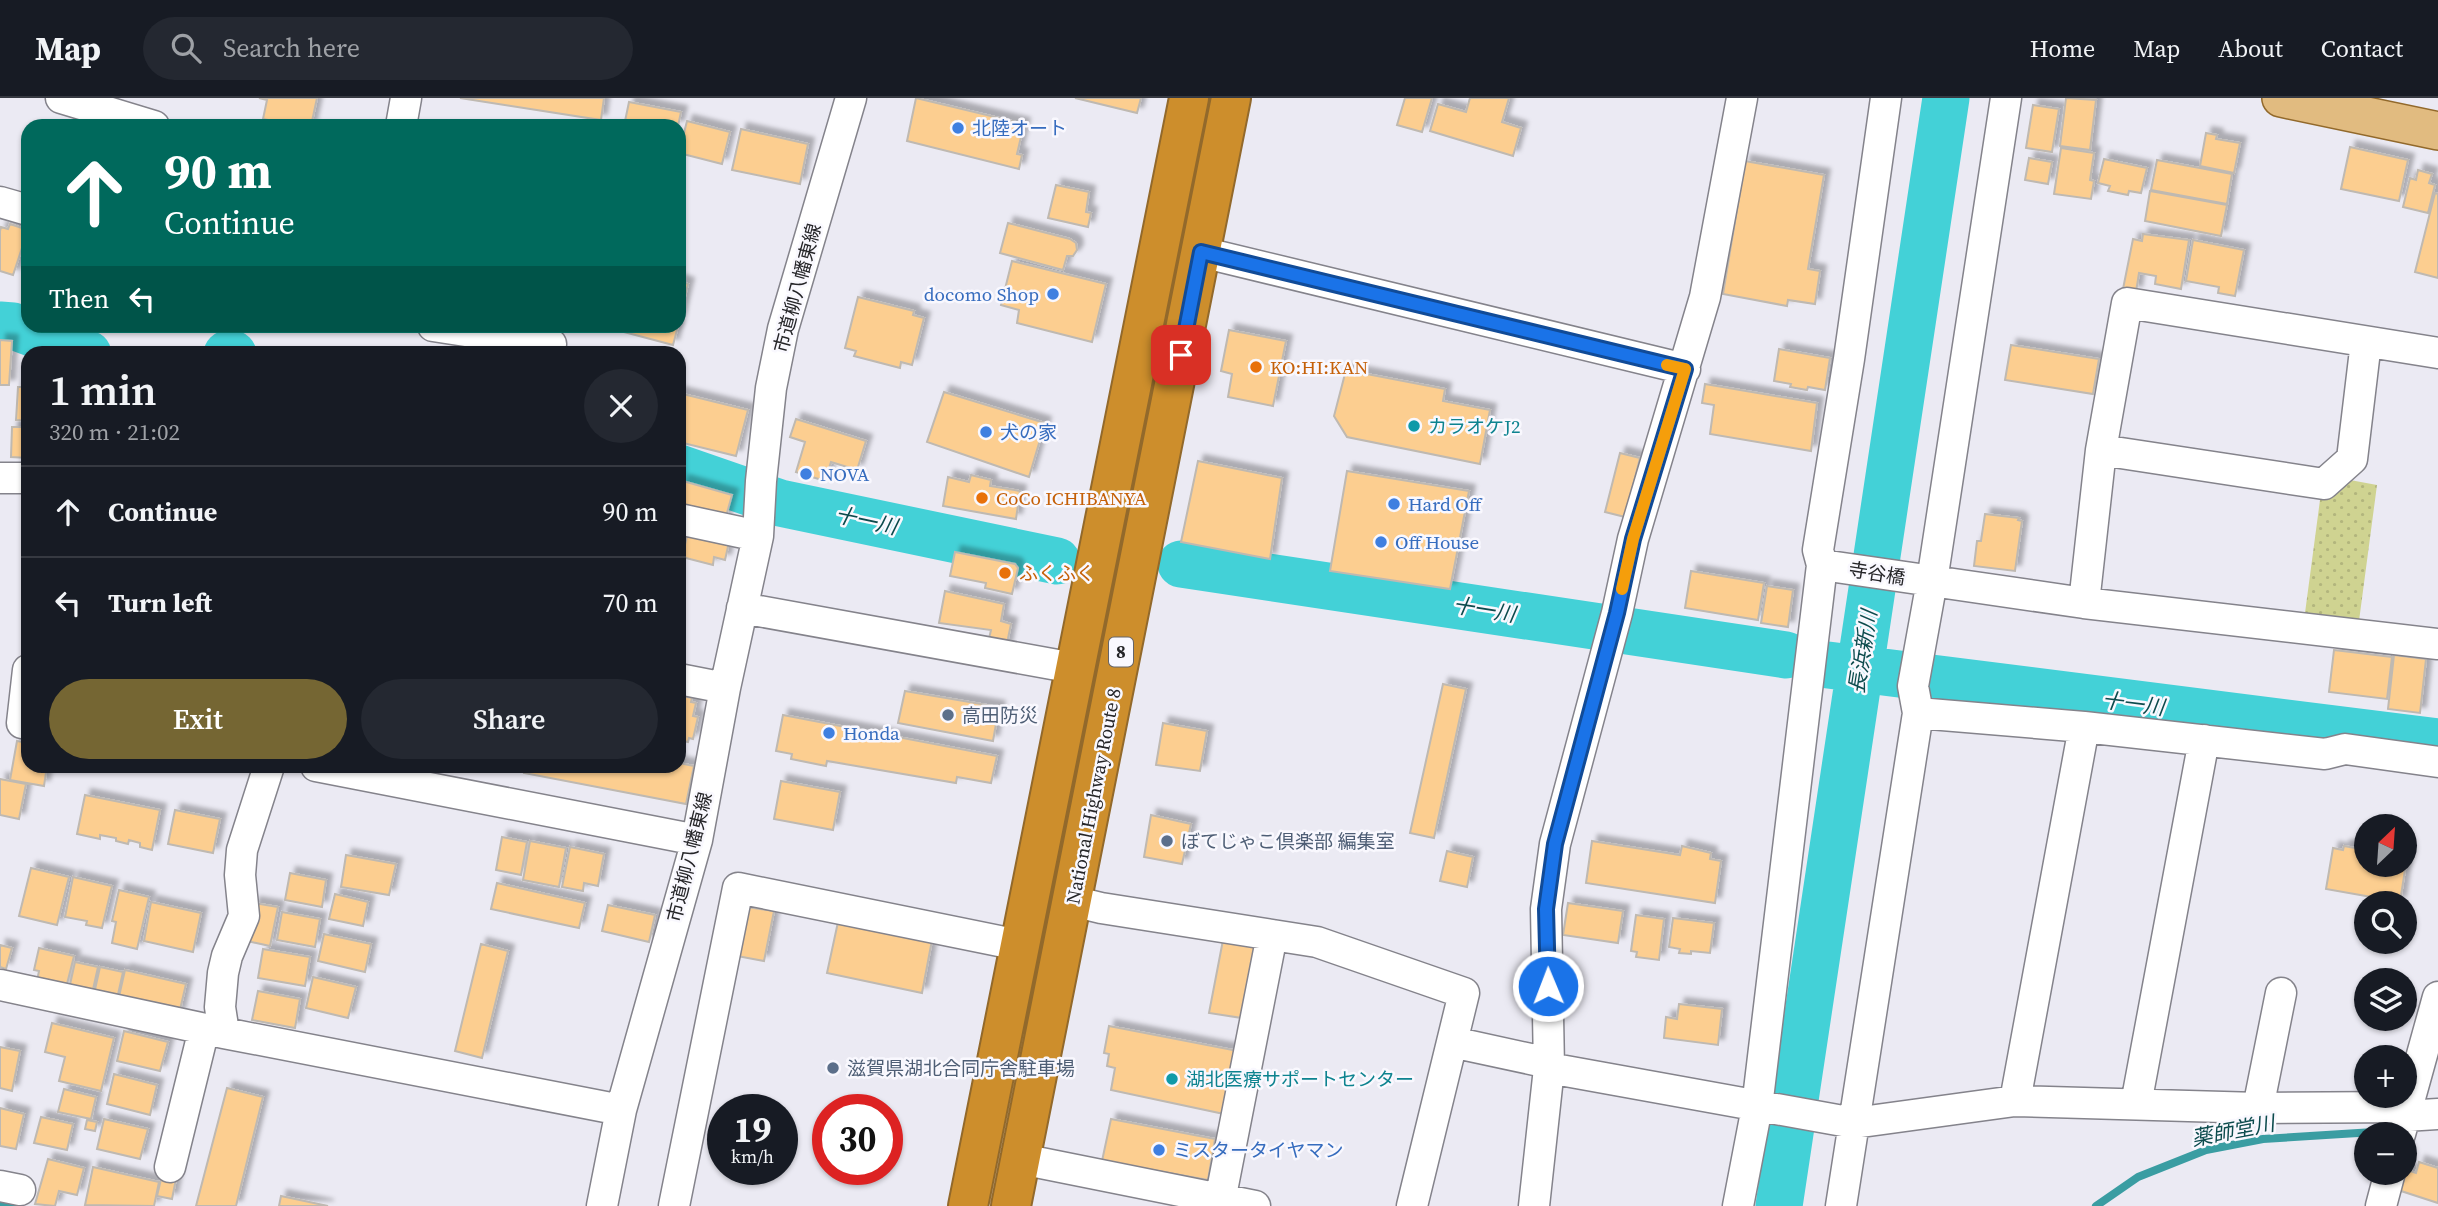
<!DOCTYPE html>
<meta charset="utf-8">
<style>
:root{--surface:#171b24;--page:#242831;--text:#f1f3f6;--muted:#9ea1a6;--line:#363941;--accent:#756633}
body{margin:0;font-family:"Source Serif 4","Noto Sans JP",serif;background:var(--page);color:var(--text);height:100vh;display:flex;flex-direction:column;font-size:26px;white-space:nowrap}
*{box-sizing:border-box;margin:0}
p{font-size:23px;color:var(--muted)}
.icon{flex:none;width:38px;height:38px;fill:none;stroke:currentColor;stroke-width:2;stroke-linecap:round;stroke-linejoin:round}
.map{position:relative;flex:1;overflow:hidden}
.details{position:absolute;left:21px;top:248px;width:665px;height:427px;display:flex;flex-direction:column;background:var(--surface);border-radius:21px;box-shadow:0 2px 5px #0004}
.details>*{flex:none}
.guide{position:absolute;left:21px;top:21px;width:665px;height:214px;border-radius:21px;box-shadow:0 2px 5px #0004;background:#00695c;color:#fff;overflow:hidden}
.needle{width:46px;rotate:25deg}
.tools{position:absolute;left:2354px;top:716px;display:grid;gap:14px}
.tools a{display:grid;place-items:center;width:63px;height:63px;border-radius:50%;background:var(--surface);box-shadow:0 2px 5px #0004;font-size:35px}
.speed{position:absolute;left:707px;top:996px;display:flex;gap:14px;font-size:35px;font-weight:700;text-align:center}
.speed>*{display:grid;place-content:center;width:91px;height:91px;border-radius:50%;background:var(--surface);box-shadow:0 2px 5px #0004;line-height:1}
.speed small{font-size:18px;font-weight:400}
.speed .limit{border:10px solid #d22;background:#fff;color:#111}
.pin{position:absolute;display:grid;place-items:center;width:60px;height:60px;color:#fff;margin:-30px;border-radius:14px;box-shadow:0 4px 10px #0006}
.me{position:absolute;width:77px;margin:-38px;rotate:359deg;stroke-linejoin:round;filter:drop-shadow(0 0 5px #0008)}
.turn{display:flex;align-items:center;gap:24px;height:147px;padding:0 28px;font-size:32px}
.turn .icon{width:91px;height:91px;stroke-width:2.5}
.turn b{display:block;font-size:49px;line-height:60px}
.then{display:flex;align-items:center;height:66px;padding:0 28px;background:#0003;gap:14px;font-size:26px}
.round{display:grid;place-items:center;flex:none;width:74px;height:74px;border-radius:37px;background:var(--page)}
.headline{display:flex;align-items:center;justify-content:space-between;height:119px;padding:0 28px}
h1{font-size:42px;font-weight:600;line-height:52px}
.cta{display:flex;gap:14px;margin-top:auto;padding:14px 28px}
.cta a{flex:1;height:80px;border-radius:42px;background:var(--accent);color:#fff;font-size:28px;font-weight:600;line-height:80px;text-align:center}
.cta a+a{background:var(--page);color:var(--text)}
ul{padding:0;list-style:none}
li{display:flex;align-items:center;gap:21px;height:91px;padding:0 28px;border-top:2px solid var(--line)}
li div{flex:1}
li b{display:block;font-size:26px}
li em{font-style:normal}
header{display:flex;align-items:center;gap:42px;box-sizing:border-box;height:98px;padding:0 35px;background:var(--surface);border-bottom:2px solid var(--line)}
header strong{font-size:33px}
nav{display:flex;gap:38px;margin-inline-start:auto;font-size:24px}
.search{width:490px;height:63px;background:var(--page);display:flex;align-items:center;gap:18px;box-sizing:border-box;padding:0 24px;border-radius:38px;color:var(--muted);font-size:26px}
.map>svg:first-child{display:block}
.park{fill:url(#park-dots)}
.lines{fill:none;stroke-linecap:round;stroke-linejoin:round}
.stream{stroke:#3a9da2;stroke-width:8}
.river{stroke:#43d1d7;stroke-width:47}
.building{fill:#fcce90;stroke:#bfb9b1;stroke-width:2;filter:url(#shadow)}
.minor-casing{stroke:#84838b;stroke-width:33}
.major-casing{stroke:#92692b;stroke-width:40}
.highway-casing{stroke:#92692b;stroke-width:42}
.minor{stroke:#fff;stroke-width:30}
.major{stroke:#e1bb80;stroke-width:37}
.highway{stroke:#cd8e2c;stroke-width:38}
.route-casing{stroke:#114b97;stroke-width:18}
.route{stroke:#1a73e8;stroke-width:12}
.slow{stroke:#f59e0b;stroke-width:12}
.shop-dot{fill:#3f7fe0;stroke:#f9f8fe;stroke-width:2.5}
.food-dot{fill:#e8710a;stroke:#f9f8fe;stroke-width:2.5}
.culture-dot{fill:#0f9aa8;stroke:#f9f8fe;stroke-width:2.5}
.service-dot{fill:#5c6f8a;stroke:#f9f8fe;stroke-width:2.5}
.labels{text-anchor:middle;stroke-width:5;stroke-linejoin:round;paint-order:stroke}
.shield{fill:#f9f8fe;stroke:#656468;stroke-width:2}
.shield-label{font-size:18px;font-weight:bold;fill:#252528}
.shop-label{font-size:19px;fill:#366cbe;stroke:#f9f8fe;text-anchor:start}
.street-label{font-size:19px;fill:#252528;stroke:#f9f8fe}
.food-label{font-size:19px;fill:#c56008;stroke:#f9f8fe;text-anchor:start}
.culture-label{font-size:19px;fill:#0d838f;stroke:#f9f8fe;text-anchor:start}
.service-label{font-size:19px;fill:#4e5e75;stroke:#f9f8fe;text-anchor:start}
.water-label{font-size:21px;font-style:italic;fill:#0c4b4d;stroke:#f9f8fe}
</style>
<header>
<strong>Map</strong>
<div class="search"><svg class="icon" aria-label="search" viewBox="0 0 24 24"><circle cx="10" cy="10" r="6"/><path d="M15 15l6 6"/></svg>Search here</div>
<nav><a>Home</a><a>Map</a><a>About</a><a>Contact</a></nav>
</header>
<div class="map">
<svg width="2438" height="1108" viewBox="0 0 2438 1108">
<defs>
<pattern id="park-dots" width="8" height="8" patternUnits="userSpaceOnUse" patternTransform="scale(1.75)"><rect width="8" height="8" fill="#cfd391"/><path d="M2 2h.1M6 6h.1" fill="none" stroke="#b2b57d" stroke-width="1.8" stroke-linecap="round"/></pattern>
<filter id="shadow"><feDropShadow dx="6" dy="-6" stdDeviation="2" flood-color="#0004"/></filter>
</defs>
<rect width="100%" height="100%" fill="#ebeaf3"/>
<path class="park" d="M2350,382L2377,387L2359,523L2305,515L2320,402L2339,393Z"/>
<g class="lines">
<path class="stream" d="M0,1105L17,1108
M2096,1108L2138,1079L2206,1052L2263,1041L2390,1033"/>
<path class="river" d="M0,227L13,228L88,256
M227,256H233
M679,370L780,405L1057,463
M1181,466L1786,557
M1828,567L2438,644
M1779,1108L1946,0"/>
</g>
<path class="building" d="M259,0H317L311,28H299L263,21L267,2Z
M460,0H604L601,22Z
M916,0L1024,26L1017,56L1022,57L1019,71L907,43Z
M1075,0H1141L1137,15Z
M1405,0H1432L1422,34L1397,27Z
M1470,0H1509L1502,24L1521,30L1513,58L1430,33L1438,6L1466,14Z
M2066,0L2096,2L2090,52L2060,48Z
M629,4L681,14L678,28H624Z
M2033,7L2059,11L2052,54L2026,50Z
M687,23L730,34L722,66L679,55Z
M741,31L808,46L800,86L732,72Z
M2206,35L2217,37L2216,41L2240,45L2234,75L2200,68Z
M2350,49L2408,62L2399,103L2341,91Z
M2061,50L2094,55L2090,82L2094,83L2091,101L2054,96Z
M2029,60L2052,64L2048,86L2025,82Z
M2104,61L2147,70L2141,95L2129,93L2128,97L2108,93L2110,88L2098,85Z
M2157,62L2232,76L2227,106L2151,92Z
M1745,63L1824,77L1808,171L1820,173L1815,206L1788,202L1787,208L1723,196Z
M2418,72L2432,76L2429,85L2435,87L2428,115L2403,109L2410,80L2416,82Z
M1056,87L1089,94L1086,114L1091,115L1088,129L1048,120Z
M2150,93L2227,107L2221,138L2145,123Z
M2435,95L2438,96V180L2415,174Z
M1008,125L1070,141L1076,145L1077,152L1073,158H1067L1063,172L1000,155Z
M10,126L28,132L13,177L0,173V133L1,129L8,131Z
M2143,136L2189,142L2181,191L2155,186L2156,178L2139,175L2136,194L2123,191L2133,141L2142,143Z
M2193,142L2244,152L2235,198L2218,195L2219,189L2186,183Z
M1012,163L1106,186L1092,244L1017,225L1019,212L1001,207Z
M679,183L688,186L679,223Z
M858,199L914,213L913,217L924,220L912,267L901,264L900,270L854,258L856,253L845,250Z
M626,228H678L673,247L624,234Z
M1229,232L1286,243L1273,308L1228,299L1232,276L1221,273Z
M0,242L12,243L9,287H0Z
M2011,247L2099,261L2093,296L2005,282Z
M1779,251L1830,260L1825,292L1808,289L1807,292L1790,289L1791,286L1774,283Z
M1346,272L1445,291L1443,303L1490,312L1480,366L1347,339L1334,318Z
M1705,286L1817,305L1811,353L1710,336L1714,307L1702,305Z
M18,289H28V323L16,322Z
M944,294L1045,325L1029,379L927,344Z
M679,295L748,312L736,358L679,344Z
M796,321L866,343L857,372L831,364L825,383L796,374L805,344L790,339Z
M12,329H28V360L11,359Z
M1620,355L1640,360L1625,419L1605,414Z
M1198,363L1282,380L1270,461L1181,444Z
M1347,373L1469,393L1450,491L1330,473Z
M971,377L991,382L990,388L1020,393L1016,421L943,408L948,379L969,384Z
M683,383L732,397L725,422L681,410L679,397Z
M1985,416L2019,420L2018,422L2022,423L2015,473L1974,468L1977,443H1981Z
M688,434L729,444L725,462L714,459L713,467L682,459Z
M955,454L1015,466L1018,470L1012,496L985,490L986,485L950,478Z
M1691,473L1764,485L1758,522L1685,510Z
M1767,488L1793,492L1788,529L1761,525Z
M945,493L1004,506L1001,523L1011,526L1006,550L988,545L991,532L939,525Z
M2334,552L2392,559L2387,601L2329,594Z
M2394,557L2426,561L2420,615L2388,611Z
M1443,586L1466,591L1434,740L1410,735Z
M905,593L999,609L993,643L898,625Z
M679,597L692,600L691,604L696,605L693,618L698,619L693,641L689,640L688,644L679,642Z
M783,617L997,658L991,685L957,679L956,685L827,663L826,668L791,661L792,656L776,653Z
M1163,625L1207,633L1200,673L1156,667Z
M17,643L28,645V668H47L44,688L10,682Z
M679,665L694,668L686,706L524,675L525,668H679Z
M0,681L26,686L19,721L0,717Z
M781,683L840,694L833,732L774,721Z
M85,697L160,712L152,752L140,749V745L129,742L128,746L116,743V740L100,737V741L77,736Z
M175,712L220,721L213,755L168,746Z
M1151,717L1191,726L1182,766L1144,759Z
M502,739L527,744L521,777L496,772Z
M530,743L566,750L559,789L523,782Z
M1592,743L1680,757L1682,748L1711,755L1710,761L1721,763L1715,805L1586,785Z
M2344,748L2366,752V766H2404V759H2407L2400,804L2326,791L2333,750L2343,752Z
M570,749L604,756L598,788L584,785L583,793L562,789Z
M1447,753L1473,759L1467,789L1440,783Z
M346,757L396,766L389,797L341,789Z
M31,770L69,779L57,827L19,818Z
M290,775L326,782L322,809L285,802Z
M73,779L112,788L102,830L86,827L87,823L65,819Z
M497,785L585,805L579,830L491,811Z
M119,792L149,799L137,851L112,845L116,824L112,823Z
M335,796L368,804L363,828L329,821Z
M151,804L201,815L193,854L144,843Z
M254,805L278,809L270,848L247,843Z
M1568,805L1623,813L1618,845L1563,837Z
M608,807L655,817L649,844L602,833Z
M747,809L774,813L764,863L737,858Z
M282,814L320,821L315,849L277,842Z
M1636,817L1664,821L1659,862L1636,859L1637,854L1631,853Z
M1673,820L1714,825L1710,855L1691,853V856L1679,855L1680,851L1669,849Z
M838,824L932,842L922,895L827,875Z
M324,836L371,846L365,874L318,863Z
M1223,842L1256,849L1242,920L1209,915Z
M481,846L508,853L482,960L455,953Z
M0,847L12,850L6,871L0,869Z
M39,850L74,858L66,890L37,883L39,873L34,872Z
M263,851L310,859L305,888L258,880Z
M75,864L98,869L92,896L69,891Z
M100,869L123,874L117,901L94,896Z
M125,872L186,886L179,916L118,903Z
M313,879L356,889L348,920L306,910Z
M258,893L300,901L295,930L252,922Z
M1679,906L1722,911L1718,947L1664,940L1666,919L1677,921Z
M52,925L114,940L101,993L59,983L65,959L45,954Z
M1109,928L1238,953L1224,1016L1111,992L1115,970L1107,968L1109,956L1104,955Z
M124,933L168,944L160,973L117,963Z
M0,949L20,953L12,993L0,990Z
M114,976L157,987L150,1017L107,1006Z
M227,990L263,999L236,1108H196Z
M64,991L96,999L91,1021L58,1014Z
M0,1010L24,1016L16,1051L0,1048Z
M41,1019L73,1026L67,1052L34,1045Z
M104,1021L148,1031L140,1061L97,1051Z
M1111,1021L1215,1041L1208,1082L1102,1063Z
M87,1022L97,1024L95,1033L85,1031Z
M48,1061L84,1070L77,1097L59,1093L55,1108L35,1106Z
M2419,1064L2438,1070V1105L2398,1092L2404,1071L2416,1075Z
M93,1069L159,1084L154,1108L85,1107Z
M163,1073L177,1076L172,1101L157,1098Z
M281,1098L328,1108H279Z"/>
<g class="lines">
<g class="minor-casing">
<path id="minor" d="M61,0L154,28
M401,28L406,0
M0,104L28,112
M1201,154L1685,271
M433,228L551,246
M2101,352L2324,386L2352,361L2366,244
M0,380H28
M679,421L758,438
M1822,467L2084,505L2438,546
M2084,505L2101,352L2127,205L2438,255
M742,510L1074,570
M28,572L22,625L28,626
M679,581L725,590
M1918,615L2084,629L2325,656L2345,651L2438,664
M316,668L697,742
M1072,803L1101,810L1317,844L1464,895L1412,1108
M0,887L224,935L621,1012
M224,935L220,909L223,875L227,858L244,818L240,777L242,752L269,668
M1452,944L1549,965
M1549,970L1854,1025L2015,1003L2258,1010L2408,1009
M2015,1003L2084,629
M2136,1006L2204,642
M2258,1010L2281,895
M2405,1018L2438,1016
M2400,1036L2438,899
M1021,1061L1255,1108
M170,1069L204,931
M0,1088L20,1092
M602,1108L621,1012L697,742L725,590L758,438L761,383L771,290L783,231L851,0
M674,1108L738,790L1019,847
M1219,1108L1272,837
M1534,1108L1549,970L1546,811L1555,746L1617,515L1633,441L1705,199L1742,0
M1738,1108L1757,1009L1822,467L1818,452L1849,261L1886,0
M1841,1108L1918,615L1913,588L1932,483L2006,0
M2381,1108L2390,1074"/>
</g>
<g class="major-casing">
<path id="major" d="M2281,0L2438,33"/>
</g>
<g class="highway-casing">
<path id="highway" d="M968,1108L1189,0
M1011,1108L1231,0"/>
</g>
<use href="#minor" class="minor"/>
<use href="#major" class="major"/>
<use href="#highway" class="highway"/>
</g>
<g class="lines">
<g class="route-casing">
<path id="route" d="M1181,257L1201,154L1685,271L1633,441L1617,515L1555,746L1546,811L1548,888"/>
</g>
<use href="#route" class="route"/>
<path class="slow" d="M1622,491L1633,441L1685,271L1667,267"/>
</g>
<g class="shop-dot">
<circle cx="958" cy="30" r="7"/>
<circle cx="1053" cy="196" r="7"/>
<circle cx="986" cy="334" r="7"/>
<circle cx="806" cy="376" r="7"/>
<circle cx="1394" cy="406" r="7"/>
<circle cx="1381" cy="444" r="7"/>
<circle cx="829" cy="635" r="7"/>
<circle cx="1159" cy="1052" r="7"/>
</g>
<g class="food-dot">
<circle cx="1256" cy="269" r="7"/>
<circle cx="982" cy="400" r="7"/>
<circle cx="1005" cy="475" r="7"/>
</g>
<g class="culture-dot">
<circle cx="1414" cy="328" r="7"/>
<circle cx="1172" cy="981" r="7"/>
</g>
<g class="service-dot">
<circle cx="948" cy="617" r="7"/>
<circle cx="1167" cy="743" r="7"/>
<circle cx="833" cy="970" r="7"/>
</g>
<g class="labels">
<rect class="shield" x="1109" y="539.5" width="24" height="29" rx="5"/>
<g class="shield-label">
<text x="1121" y="560">8</text>
</g>
<g class="shop-label">
<text x="972" y="37">北陸オート</text>
<text x="1039" y="203" text-anchor="end">docomo Shop</text>
<text x="1000" y="341">犬の家</text>
<text x="820" y="383">NOVA</text>
<text x="1408" y="413">Hard Off</text>
<text x="1395" y="451">Off House</text>
<text x="843" y="642">Honda</text>
<text x="1173" y="1059">ミスタータイヤマン</text>
</g>
<g class="street-label">
<text transform="translate(797 190) rotate(-75)" y="7">市道柳八幡東線</text>
<text transform="translate(1877 475) rotate(9)" y="7">寺谷橋</text>
<text transform="translate(1093 698) rotate(-79)" y="7">National Highway Route 8</text>
<text transform="translate(689 759) rotate(-76)" y="7">市道柳八幡東線</text>
</g>
<g class="food-label">
<text x="1270" y="276">KO:HI:KAN</text>
<text x="996" y="407">CoCo ICHIBANYA</text>
<text x="1019" y="482">ふくふく</text>
</g>
<g class="culture-label">
<text x="1428" y="335">カラオケJ2</text>
<text x="1186" y="988">湖北医療サポートセンター</text>
</g>
<g class="service-label">
<text x="962" y="624">高田防災</text>
<text x="1181" y="750">ぼてじゃこ倶楽部 編集室</text>
<text x="847" y="977">滋賀県湖北合同庁舎駐車場</text>
</g>
<g class="water-label">
<text transform="translate(866 423) rotate(12)" y="7">十一川</text>
<text transform="translate(1484 512) rotate(9)" y="7">十一川</text>
<text transform="translate(1863 554) rotate(-81)" y="7">長浜新川</text>
<text transform="translate(2133 606) rotate(7)" y="7">十一川</text>
<text transform="translate(2233 1033) rotate(-11)" y="7">薬師堂川</text>
</g>
</g>
</svg>
<div class="tools">
<a><svg class="needle" viewBox="-14 -14 28 28"><path d="M0-13l5 13h-10z" fill="#e53935"/><path d="M0 13l5-13h-10z" fill="#9ea1a6"/></svg></a>
<a><svg class="icon" aria-label="search" viewBox="0 0 24 24"><circle cx="10" cy="10" r="6"/><path d="M15 15l6 6"/></svg></a>
<a><svg class="icon" aria-label="layers" viewBox="0 0 24 24"><path d="M12 4l9 5-9 5-9-5zM3 14l9 5 9-5"/></svg></a>
<a>+</a>
<a>−</a>
</div>
<div class="speed"><div>19<small>km/h</small></div><div class="limit">30</div></div>
<div class="pin" style="left:1181px;top:257px;background:#d93025"><svg class="icon" aria-label="arrive" viewBox="0 0 24 24"><path d="M6 21V4h12l-3 4 3 4H6"/></svg></div>
<svg class="me" style="left:1548px;top:888px" viewBox="-20 -20 40 40"><circle r="17" fill="#1a73e8" stroke="#fff" stroke-width="3"/><path d="M0-11L8 9 0 5-8 9z" fill="#fff"/></svg>
<div class="guide">
<div class="turn"><svg class="icon" aria-label="ahead" viewBox="0 0 24 24"><path d="M12 20V5M6 11l6-6 6 6"/></svg><div><b>90 m</b>Continue</div></div>
<div class="then">Then<svg class="icon" aria-label="left" viewBox="0 0 24 24"><path d="M17 20v-9H6M10 6l-5 5 5 5"/></svg></div>
</div>
<section class="details">
<div class="headline"><div><h1>1 min</h1><p>320 m · 21:02</p></div><a class="round"><svg class="icon" aria-label="close" viewBox="0 0 24 24"><path d="M6 6l12 12M18 6L6 18"/></svg></a></div>
<ul>
<li><svg class="icon" aria-label="ahead" viewBox="0 0 24 24"><path d="M12 20V5M6 11l6-6 6 6"/></svg><div><b>Continue</b></div><em>90 m</em></li>
<li><svg class="icon" aria-label="left" viewBox="0 0 24 24"><path d="M17 20v-9H6M10 6l-5 5 5 5"/></svg><div><b>Turn left</b></div><em>70 m</em></li>
</ul>
<div class="cta"><a>Exit</a><a>Share</a></div>
</section>
</div>
